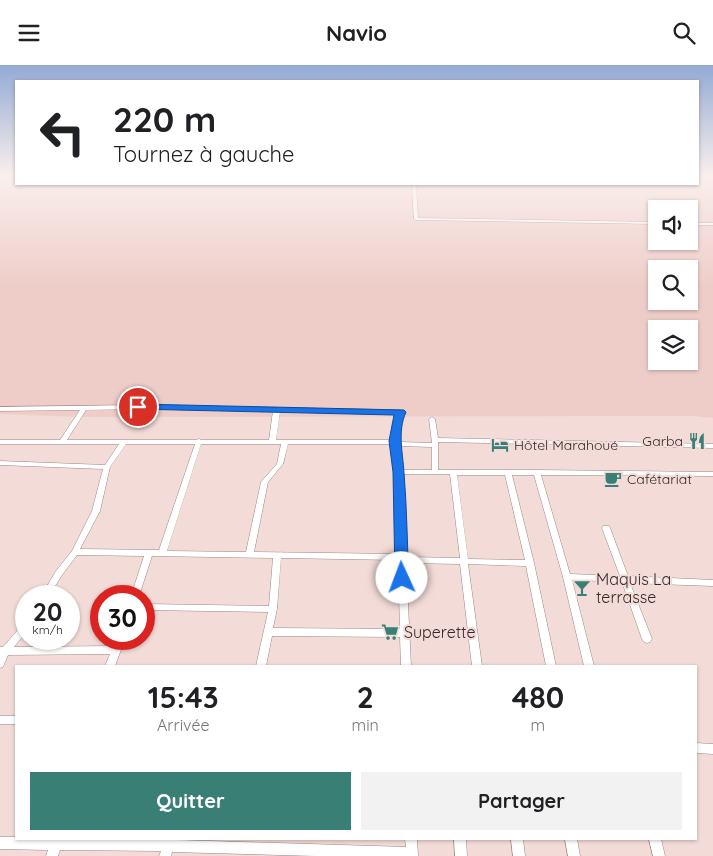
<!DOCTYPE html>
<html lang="fr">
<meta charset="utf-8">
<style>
:root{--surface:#fff;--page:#f2f2f2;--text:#202124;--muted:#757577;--accent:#397f76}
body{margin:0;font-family:Quicksand,sans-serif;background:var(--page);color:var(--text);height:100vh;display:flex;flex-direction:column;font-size:19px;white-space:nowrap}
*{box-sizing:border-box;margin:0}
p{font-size:16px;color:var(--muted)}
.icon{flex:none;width:28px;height:28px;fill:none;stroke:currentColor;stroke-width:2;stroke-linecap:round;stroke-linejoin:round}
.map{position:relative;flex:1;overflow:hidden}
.panel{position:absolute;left:15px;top:600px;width:682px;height:175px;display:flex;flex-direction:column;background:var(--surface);border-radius:0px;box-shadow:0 1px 4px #0004}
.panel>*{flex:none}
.banner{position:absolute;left:15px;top:15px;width:684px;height:105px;border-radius:0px;box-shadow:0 1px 4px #0004;background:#fff;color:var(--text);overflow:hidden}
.tools{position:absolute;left:648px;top:135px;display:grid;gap:10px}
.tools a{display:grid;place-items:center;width:50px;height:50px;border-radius:0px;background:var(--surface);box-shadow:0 1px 4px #0004;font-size:25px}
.speed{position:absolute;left:15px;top:520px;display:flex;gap:10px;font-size:25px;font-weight:700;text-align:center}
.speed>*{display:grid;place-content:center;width:65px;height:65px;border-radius:50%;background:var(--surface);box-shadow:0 1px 4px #0004;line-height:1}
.speed small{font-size:12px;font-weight:400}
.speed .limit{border:8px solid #d22;background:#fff;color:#111}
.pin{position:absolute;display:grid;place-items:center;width:42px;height:42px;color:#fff;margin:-21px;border:2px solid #fff;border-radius:50%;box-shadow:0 1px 5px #0007}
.me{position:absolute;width:55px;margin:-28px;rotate:358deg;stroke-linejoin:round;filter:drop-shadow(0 0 4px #0008)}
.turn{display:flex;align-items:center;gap:18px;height:105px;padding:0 15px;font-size:22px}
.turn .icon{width:65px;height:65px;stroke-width:2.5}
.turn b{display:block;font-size:35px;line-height:42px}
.eta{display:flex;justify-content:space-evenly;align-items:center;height:85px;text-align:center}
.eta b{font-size:30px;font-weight:800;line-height:35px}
.button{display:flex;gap:10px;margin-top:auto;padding:10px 15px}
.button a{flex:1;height:58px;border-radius:0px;background:var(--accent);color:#fff;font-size:20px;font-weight:800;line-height:58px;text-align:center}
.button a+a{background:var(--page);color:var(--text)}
header{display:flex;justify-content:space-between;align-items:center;height:65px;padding:0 15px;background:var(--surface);font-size:22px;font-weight:800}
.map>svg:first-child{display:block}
.built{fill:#eecdc8;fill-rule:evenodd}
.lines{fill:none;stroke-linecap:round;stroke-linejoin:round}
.minor-casing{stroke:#9e8784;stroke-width:1}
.minor{fill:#fff;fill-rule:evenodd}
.route{fill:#1a73e8;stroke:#114b97}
.labels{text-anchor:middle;stroke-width:4;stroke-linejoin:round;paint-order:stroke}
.poi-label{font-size:14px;fill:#332a28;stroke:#f3dbd7;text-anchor:start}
.near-poi-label{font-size:16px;fill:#332a28;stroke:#f3dbd7;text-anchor:start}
</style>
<header><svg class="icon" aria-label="menu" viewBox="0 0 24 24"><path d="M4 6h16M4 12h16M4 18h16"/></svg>Navio<svg class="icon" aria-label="search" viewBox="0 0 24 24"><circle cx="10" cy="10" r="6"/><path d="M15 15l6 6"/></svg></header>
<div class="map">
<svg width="713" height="791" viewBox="0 0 713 791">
<rect width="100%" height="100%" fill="#f3dbd7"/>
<path class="built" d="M0,110H16V119H698V110H713V353L692,351L79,352L0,349ZM656,144H689V176H656ZM656,204H689V236H656ZM656,264H689V296H656Z"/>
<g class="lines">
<g class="minor-casing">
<path id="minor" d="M412,119H416L418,153L656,157V159L416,155L414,154Z
M689,158H713V160H689Z
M138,340L400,345L403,347L399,362V377L432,378L429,354L432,352L435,354L438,373L713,379V383L438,377V405H537L713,407V411L541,410L570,509L620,511L602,463L603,461H609L610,463L628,511L713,515V521L630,518L652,574L650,577L647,578L644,577L642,574L622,517L572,515L594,601H584L563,512L534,410H512L534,498L556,601H546L526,501L468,499L482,601H472L460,499L406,498L411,601H401L400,572L272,571L266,601H256L268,547L144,545V539L269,541L273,493L152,491L139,531H131L144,491L77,490L62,510L49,531H41L56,506L72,486L92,446L103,404L0,400V396L105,400L119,379H0V375H60L80,345L0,346V342ZM138,344L273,346L269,375H202L199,374L196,375H67L86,345ZM280,347L396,349L393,362L392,375H276ZM126,379H195L159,485L80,484L100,446L110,402ZM201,379H281L277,399L261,417L246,487L167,486ZM288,379H392L395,407L398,489L254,487L268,417L283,399ZM399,381L432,382V405H402ZM403,409H450L460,493L406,492ZM457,410H505L525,495L468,494ZM281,493L397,495L398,497L400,564L273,563L277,544Z
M26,557V567L14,582L113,581L116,574H125L115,601H105L110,589L8,590L3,602L0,603V582H3L23,559Z
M0,651H16V659H0Z
M696,678L713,679V689L696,688Z
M0,772H16V774H145L406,782L405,774H417L418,791H316L172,787L171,791H159L161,786L60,785L58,791H46L48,785L0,784Z
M454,774H466L467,791H455Z
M511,774H523L525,791H513Z
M565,774H577L580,791H568Z
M649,774H661L665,791H653Z"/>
</g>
<use href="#minor" class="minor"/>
</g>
<linearGradient id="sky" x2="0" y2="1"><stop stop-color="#93aad4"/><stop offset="0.5" stop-color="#faefed"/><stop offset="1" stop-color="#faefed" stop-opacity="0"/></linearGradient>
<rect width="713" height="221" fill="url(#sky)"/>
<path class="route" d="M138,339L404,345L406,347C397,367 403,388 404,408C407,443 407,478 409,513L407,517H397L395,513L393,407L389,376L394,350L134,344L133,342Z"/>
<defs>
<g id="restaurant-bare" transform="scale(1.35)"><path d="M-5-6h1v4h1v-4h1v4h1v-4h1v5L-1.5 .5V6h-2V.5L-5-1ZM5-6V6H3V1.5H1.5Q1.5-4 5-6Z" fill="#397f76" stroke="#f3dbd7" stroke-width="2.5" paint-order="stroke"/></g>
<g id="hotel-bare" transform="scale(1.35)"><path d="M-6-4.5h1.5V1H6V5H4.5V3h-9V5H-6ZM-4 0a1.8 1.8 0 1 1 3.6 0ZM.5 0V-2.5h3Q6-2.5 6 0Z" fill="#397f76" stroke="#f3dbd7" stroke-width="2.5" paint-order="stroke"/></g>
<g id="cafe-bare" transform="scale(1.35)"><path d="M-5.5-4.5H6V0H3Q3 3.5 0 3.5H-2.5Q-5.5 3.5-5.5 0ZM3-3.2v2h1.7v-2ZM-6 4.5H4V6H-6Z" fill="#397f76" stroke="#f3dbd7" stroke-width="2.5" paint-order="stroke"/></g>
<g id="bar-bare" transform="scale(1.35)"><path d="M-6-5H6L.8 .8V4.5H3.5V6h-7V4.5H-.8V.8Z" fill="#397f76" stroke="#f3dbd7" stroke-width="2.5" paint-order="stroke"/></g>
<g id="supermarket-bare" transform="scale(1.35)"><path d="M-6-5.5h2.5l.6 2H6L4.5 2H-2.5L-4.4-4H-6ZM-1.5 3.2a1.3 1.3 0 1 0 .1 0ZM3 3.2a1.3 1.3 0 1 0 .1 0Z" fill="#397f76" stroke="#f3dbd7" stroke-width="2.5" paint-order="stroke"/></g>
</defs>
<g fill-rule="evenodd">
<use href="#restaurant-bare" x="697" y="376"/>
<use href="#hotel-bare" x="500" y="380"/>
<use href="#cafe-bare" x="613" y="414"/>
<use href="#bar-bare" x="582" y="523"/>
<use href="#supermarket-bare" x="390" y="567"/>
</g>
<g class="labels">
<g class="poi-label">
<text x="683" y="381" text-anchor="end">Garba</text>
<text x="514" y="385">Hôtel Marahoué</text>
<text x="627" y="419">Cafétariat</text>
</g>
<g class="near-poi-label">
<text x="596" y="520">Maquis La<tspan x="596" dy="18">terrasse</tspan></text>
<text x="404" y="573">Superette</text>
</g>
</g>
</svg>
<div class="tools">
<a><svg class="icon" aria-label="sound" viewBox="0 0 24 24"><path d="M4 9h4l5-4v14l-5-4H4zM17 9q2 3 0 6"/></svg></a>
<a><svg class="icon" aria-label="search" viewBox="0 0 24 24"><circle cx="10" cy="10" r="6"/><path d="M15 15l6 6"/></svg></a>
<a><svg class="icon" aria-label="layers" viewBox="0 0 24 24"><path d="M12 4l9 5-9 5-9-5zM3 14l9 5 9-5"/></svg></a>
</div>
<div class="speed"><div>20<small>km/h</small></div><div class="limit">30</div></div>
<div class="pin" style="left:138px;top:342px;background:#d93025"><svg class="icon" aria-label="arrive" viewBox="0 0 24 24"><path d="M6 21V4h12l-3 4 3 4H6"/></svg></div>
<svg class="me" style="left:402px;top:513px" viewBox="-20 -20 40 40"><circle r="19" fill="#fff"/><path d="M0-13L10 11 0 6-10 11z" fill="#1a73e8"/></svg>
<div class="banner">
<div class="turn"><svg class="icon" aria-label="left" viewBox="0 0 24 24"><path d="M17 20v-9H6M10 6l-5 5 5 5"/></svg><div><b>220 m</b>Tournez à gauche</div></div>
</div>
<section class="panel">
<div class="eta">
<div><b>15:43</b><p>Arrivée</p></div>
<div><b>2</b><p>min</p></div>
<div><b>480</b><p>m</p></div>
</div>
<div class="button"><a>Quitter</a><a>Partager</a></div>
</section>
</div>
